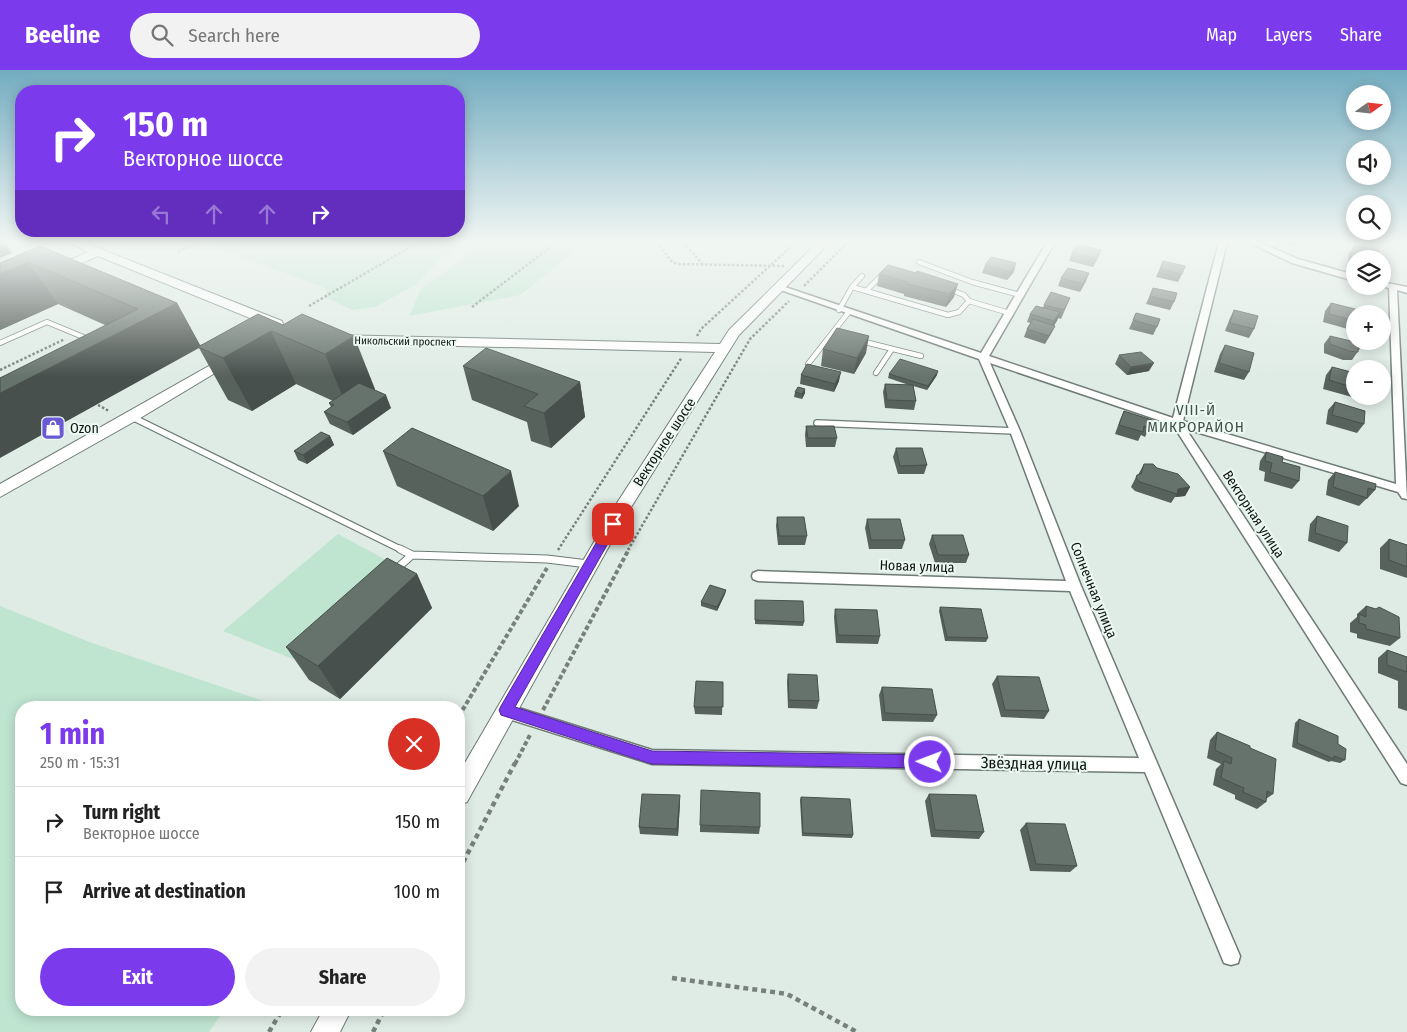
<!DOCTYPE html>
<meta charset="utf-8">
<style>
:root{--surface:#fff;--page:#f2f2f2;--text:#222;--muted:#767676;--line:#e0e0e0;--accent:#7c3aed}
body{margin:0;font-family:"Fira Sans Condensed",sans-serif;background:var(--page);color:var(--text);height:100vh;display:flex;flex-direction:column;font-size:19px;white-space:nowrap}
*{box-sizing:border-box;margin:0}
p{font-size:16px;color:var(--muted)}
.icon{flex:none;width:28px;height:28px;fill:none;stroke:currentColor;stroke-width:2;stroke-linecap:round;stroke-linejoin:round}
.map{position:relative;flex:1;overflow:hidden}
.side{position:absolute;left:15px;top:631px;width:450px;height:315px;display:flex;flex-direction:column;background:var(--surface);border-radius:20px;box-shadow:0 2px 12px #0003}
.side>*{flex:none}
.hud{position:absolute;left:15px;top:15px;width:450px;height:152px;border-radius:20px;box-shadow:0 2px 12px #0003;background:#7c3aed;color:#fff;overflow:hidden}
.needle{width:32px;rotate:75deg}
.tools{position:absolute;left:1346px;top:15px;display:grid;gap:10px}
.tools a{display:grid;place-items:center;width:45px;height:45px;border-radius:50%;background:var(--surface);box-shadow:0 2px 12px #0003;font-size:25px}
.pin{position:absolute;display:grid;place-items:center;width:42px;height:42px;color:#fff;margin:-21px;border-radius:10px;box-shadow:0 2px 8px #0006}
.me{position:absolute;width:55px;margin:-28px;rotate:271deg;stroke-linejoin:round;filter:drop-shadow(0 0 4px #0008)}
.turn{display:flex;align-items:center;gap:18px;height:105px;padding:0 25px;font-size:22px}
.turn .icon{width:65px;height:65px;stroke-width:2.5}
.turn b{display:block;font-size:35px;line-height:42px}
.lanes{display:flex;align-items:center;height:48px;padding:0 25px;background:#0003;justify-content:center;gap:25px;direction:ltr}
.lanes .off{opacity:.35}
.round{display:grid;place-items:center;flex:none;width:52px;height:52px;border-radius:26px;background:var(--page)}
.headline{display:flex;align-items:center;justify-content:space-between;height:85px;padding:0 25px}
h1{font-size:30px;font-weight:700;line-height:38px;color:var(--accent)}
.primary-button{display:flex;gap:10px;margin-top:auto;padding:10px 25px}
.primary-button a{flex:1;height:58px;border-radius:30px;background:var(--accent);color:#fff;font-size:20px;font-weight:700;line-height:58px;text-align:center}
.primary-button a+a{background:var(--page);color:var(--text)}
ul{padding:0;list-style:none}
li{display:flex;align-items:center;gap:15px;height:70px;padding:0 25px;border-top:1px solid var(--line)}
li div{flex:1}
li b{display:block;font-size:19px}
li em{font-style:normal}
header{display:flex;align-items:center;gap:30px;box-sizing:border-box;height:70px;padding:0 25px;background:var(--accent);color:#fff}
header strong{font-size:24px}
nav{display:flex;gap:28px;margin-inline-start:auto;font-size:18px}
.search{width:350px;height:45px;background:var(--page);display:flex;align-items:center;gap:12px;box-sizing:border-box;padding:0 18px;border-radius:28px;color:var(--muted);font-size:19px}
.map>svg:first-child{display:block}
.green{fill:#bfe5d1}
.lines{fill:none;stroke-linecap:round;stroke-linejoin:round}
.lane-far2-casing{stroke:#6e7a74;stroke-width:6}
.lane-far1-casing{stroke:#6e7a74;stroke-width:8}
.lane-casing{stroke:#6e7a74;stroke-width:9}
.street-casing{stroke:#6e7a74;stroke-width:3}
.secondary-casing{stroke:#6e7a74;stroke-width:2}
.path-far2{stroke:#77807b;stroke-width:2.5;stroke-dasharray:2.5 2;stroke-linecap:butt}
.path-far1{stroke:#77807b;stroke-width:4;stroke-dasharray:4.5 2.5;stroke-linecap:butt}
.path{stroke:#77807b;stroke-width:4.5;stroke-dasharray:5 4;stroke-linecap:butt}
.lane-far2{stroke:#fff;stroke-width:4.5}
.lane-far1{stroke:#fff;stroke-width:5.5}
.lane{stroke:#fff;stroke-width:7}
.street{fill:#fff;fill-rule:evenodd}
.secondary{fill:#fff;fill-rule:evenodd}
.wall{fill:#58625d}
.shaded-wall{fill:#47504c}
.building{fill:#66726c;stroke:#47504c}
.route{fill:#7c3aed;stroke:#51269a}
.labels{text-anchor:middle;stroke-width:4;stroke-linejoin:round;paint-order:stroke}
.far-street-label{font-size:11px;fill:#101513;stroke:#ecf9f2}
.poi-label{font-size:14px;fill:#101513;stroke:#ecf9f2;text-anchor:start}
.street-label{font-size:14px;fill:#101513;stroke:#ecf9f2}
.neighbourhood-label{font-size:15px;letter-spacing:1px;fill:#444f4a;stroke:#ecf9f2}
.near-street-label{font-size:16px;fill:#101513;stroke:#ecf9f2}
</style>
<header>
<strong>Beeline</strong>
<div class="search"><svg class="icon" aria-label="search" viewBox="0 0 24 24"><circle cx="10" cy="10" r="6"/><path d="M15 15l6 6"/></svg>Search here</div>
<nav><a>Map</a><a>Layers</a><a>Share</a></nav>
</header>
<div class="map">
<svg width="1407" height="962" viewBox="0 0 1407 962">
<rect width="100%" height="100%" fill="#dfece5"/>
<path class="green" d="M200,172H464L441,188L415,215L375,237L352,240L325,227L327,220L318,215Z
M487,172H587L520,225L409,246L421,219Z
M338,464L388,491L293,589L223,561Z
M0,536L92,573L281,637L21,638V940H224L209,962H0Z"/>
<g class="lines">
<g class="lane-far2-casing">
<path id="lane-far2" d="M919,192L972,212L1020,225
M884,203L866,221L948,245L959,242L969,231
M852,217L862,206
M949,219L964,225L969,231L1009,243
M839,240L852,217L866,221
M861,271L921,286
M0,273L47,252L88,269
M808,294L848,243
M876,303L892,279"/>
</g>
<g class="lane-far1-casing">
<path id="lane-far1" d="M132,347L402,480
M817,353L1015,361"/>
</g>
<g class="lane-casing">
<path id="lane" d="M400,479L412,485L547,489L588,494
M394,501L412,485"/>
</g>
<g class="street-casing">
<path id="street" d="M1047,172H1055L989,286L1173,348L1219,172H1227L1183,351L1396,414L1389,218L1381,216H1382V212L1407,217V223L1397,220L1407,429L1402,428L1398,422L1186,359L1407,694V715L1401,713L1173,355L990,293L1020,361L1081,516L1240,886L1238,893L1231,895L1224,893L1145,702L652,694L506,648L501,646L499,641L501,636L506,634L652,680L1139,688L1070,521L758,511L753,509L752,506L753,503L758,501L1066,511L1010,361L979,289L775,218L782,216L981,283Z
M1248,172H1259L1298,189L1355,205V211L1292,193Z"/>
</g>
<g class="secondary-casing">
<path id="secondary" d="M68,172H83L282,251L283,254L282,257H272L98,186L58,203H50V199L88,182Z
M818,172H830L739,265L628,442L467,732L459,735V703L615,436L715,282L333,273L326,269L333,265L720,274L729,260Z
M230,284L237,288L235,291L137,350L0,427V414Z
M323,940H351L340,962H311Z"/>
</g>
<path class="path-far2" d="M657,172L672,192L677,194L785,196
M684,172L703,195
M178,182L200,172
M804,216L848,172
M309,236L419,172
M472,237L557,172
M697,266L701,259L796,172
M0,300L65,269
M98,335L109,341
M558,480L682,287
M628,480L750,269L789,231"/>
<path class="path-far1" d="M543,640L629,479
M459,646L547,498
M515,694L531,663"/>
<path class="path" d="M459,800L515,693
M672,908L787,924L857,962
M269,962L282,940
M373,962L384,940"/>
<use href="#lane-far2" class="lane-far2"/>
<use href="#lane-far1" class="lane-far1"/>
<use href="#lane" class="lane"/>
<use href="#street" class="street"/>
<use href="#secondary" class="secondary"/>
</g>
<path class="wall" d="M1082,172H1096L1095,175Z
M1279,172H1298L1296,176Z
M1355,175L1378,189H1355V193L1348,192L1349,183Z
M40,176L177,233L200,275L283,255L375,319L374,320L391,338L353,365L330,354L324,342L331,337L329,333L333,331L296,314L252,341L228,330L199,278L105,255L58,234L0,260V193Z
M1101,180L1098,188L1093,197L1069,191L1072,182Z
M1163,191L1182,204L1178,212L1156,207Z
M888,195L954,227L946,237L904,226V224L877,216L879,204Z
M985,195L1014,202L1007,210L982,203Z
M1089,203L1086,211L1080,222L1058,216L1061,208Z
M1153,218L1174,232L1170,240L1146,234Z
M1070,228L1061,249L1058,248L1054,256H1055L1051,264L1045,274L1024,267L1027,259L1031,253L1027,252L1030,244L1043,238L1044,235Z
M1331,233L1355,244V261L1323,252L1325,241Z
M1234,240L1254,259L1249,268L1225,261L1230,248Z
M1136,243L1157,257L1153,265L1129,259Z
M1330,266L1361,277L1352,290H1343L1324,283V274Z
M1225,275L1249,302L1244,310L1214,302L1220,284Z
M823,279L866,283L854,304L821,296Z
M1119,285L1149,301L1127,305L1115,294Z
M463,296L580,312L585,347L551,378L531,371L527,352L472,330Z
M1332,297L1355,303V323L1352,327L1323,319L1326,305Z
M889,304L937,305L927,320L913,316L916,331L914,340L885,338L883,322L885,314L909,315L888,308Z
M801,305L839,311L834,322L800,314Z
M795,322L805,323L802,329L794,327Z
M1335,332L1364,354L1357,363L1326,354L1328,340Z
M1124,341L1149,358L1145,367L1141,365L1138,371L1115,364L1120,350Z
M806,356L837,368L835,377H806L805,365Z
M330,366L334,375L307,394L298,390L294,381Z
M896,378L927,395L924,404H898L893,387Z
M383,381L519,436L493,461L397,416Z
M1266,382L1282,392L1299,411L1292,419L1264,411L1265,402L1259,400L1260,391Z
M1144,394L1157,398L1190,417L1185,426L1175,427L1171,433L1135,421L1131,417L1137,405H1138Z
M1335,402L1375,420L1367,429H1366L1359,436L1326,425L1328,410Z
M1317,446L1347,473L1339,482L1308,471L1310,454Z
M777,447L807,466L805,475H778L776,456Z
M867,449L905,470L902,479H869L865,458Z
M932,465L969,485L966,493H935L929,474Z
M1389,469L1407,475V508L1380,499V478Z
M417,504L432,538L340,629L309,610L286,577Z
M726,520L725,524L717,541L701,536V532Z
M755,530L804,552L803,556L755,554Z
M1366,536L1400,568L1390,576L1357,568V564L1350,562V553L1357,547V544Z
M940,537L988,568L986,572L945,571L939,541Z
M835,539L880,566L878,574L836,573L834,547Z
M1387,580L1407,587V641L1398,638V611L1378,603V588Z
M788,604L819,631L817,639L788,638L787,612Z
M997,606L1049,641L1044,649L1001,647L992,614Z
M723,612L722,645L695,644L694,637Z
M882,617L937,645L933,652L882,651L879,625Z
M1299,649L1338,674L1345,690L1340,693L1331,691L1329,692L1292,677L1295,653Z
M1217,662L1250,678L1273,724L1266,729V732L1257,739L1235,729V725L1213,715L1216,699L1221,694L1207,688L1210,670Z
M929,724L984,762L979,769L931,767L925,731Z
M801,727L853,765L852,768L802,766L800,730Z
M680,732L678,766L640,764L639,757Z
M1026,753L1077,796L1070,802L1030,801L1020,760Z
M700,755L760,757L759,764L700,762Z"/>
<path class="shaded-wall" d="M0,172H5L12,183L0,188Z
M1101,180L1098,188L1093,197L1096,189Z
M28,192L58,234L0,260V204Z
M1016,193L1014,202L1007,210L1010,202Z
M1089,203L1086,211L1080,222L1083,214Z
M958,214L954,227L946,237L949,224Z
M177,233L201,277H198L199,278L0,388V323Z
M1060,242L1057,251L1051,259L1054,251Z
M271,261L296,314L252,341L223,288Z
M354,266L375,319L347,337L325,284Z
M869,266L866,283L854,304L857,288Z
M1154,293L1149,301L1127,305L1131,297Z
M938,301L937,305L927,320L928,316Z
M841,302L839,311L834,322L835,314Z
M580,312L585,347L551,378L544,343Z
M805,319V323L802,329V324Z
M386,325L391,338L353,365L347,352Z
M330,366L334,375L307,394L303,385Z
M511,401L519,436L493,461L483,426Z
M1190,417L1185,426L1175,427L1177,424L1178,419Z
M417,504L432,538L340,629L318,596Z
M726,520L725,524L717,541V537Z
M680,725V732L678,766L677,759Z"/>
<path class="building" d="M1078,174L1101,180L1096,189L1072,182Z
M1355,175L1379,181L1378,189L1353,184Z
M40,176L177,233L0,323V308L138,239L28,192L0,204V193Z
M991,187L1016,193L1010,202L985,195Z
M1163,191L1185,196L1182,204L1160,199Z
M888,195L916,203L917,201L958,214L949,224L907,214L908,212L879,204Z
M1068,198L1089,203L1083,214L1061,208Z
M1153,218L1177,223L1174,232L1150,226Z
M1051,222L1070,228L1064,240L1044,235Z
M1331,233L1363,241V244H1355V251L1329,244Z
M1036,236L1060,242L1054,251L1030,244Z
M1234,240L1258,246L1254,259L1230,253Z
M1136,243L1160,249L1157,257L1133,250Z
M258,244L283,255L302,244L354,266L325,284L271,261L223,288L198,277Z
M1033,249L1055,256L1049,266L1027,259Z
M837,258L869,266L857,288L823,279Z
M1330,266L1359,273L1361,277L1358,278V282L1349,281L1330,274Z
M1225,275L1254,283L1249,302L1219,293Z
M486,278L580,312L544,343L524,336L538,324L463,296Z
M1141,282L1154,293L1131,297L1119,285Z
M900,289L938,301L928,316L889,304Z
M807,294L841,302L835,314L801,305Z
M1332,297L1355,303V318L1329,310Z
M359,313L386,325L347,352L324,342L334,335L329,333Z
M885,314L913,315L916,331L887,330Z
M798,317L805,319L802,324L795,322Z
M1335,332L1365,341L1364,354L1332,345Z
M1124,341L1152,350L1149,358L1144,356L1143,362L1119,355Z
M806,356H834L837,368H808Z
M412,358L511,401L483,426L383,381Z
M321,362L330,366L303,385L294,381Z
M896,378H922L927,395L900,396Z
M1266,382L1283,387L1282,392L1300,397L1299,411L1270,402L1272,393L1265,391Z
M1144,394H1153L1157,398L1178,404L1190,417L1178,419L1177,424L1140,412L1136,408L1137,405L1141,404Z
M1335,402L1376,414L1375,420L1368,418L1367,428L1333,417Z
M1317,446L1348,456L1347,473L1315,463Z
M777,447H804L807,466H779Z
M867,449H900L905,470H871Z
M932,465H963L969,485H938Z
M1389,469L1407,475V497L1389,490Z
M387,488L417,504L318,596L286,577Z
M710,515L726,520L717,537L701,532Z
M755,530L803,531L804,552L755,550Z
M1366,536L1376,539L1379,537L1399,547L1400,568L1366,559V555L1359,553V544L1366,547Z
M940,537L981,539L988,568L947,567Z
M835,539L877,540L880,566L838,565Z
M1387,580L1407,587V602L1387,595Z
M788,604L817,605L819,631L789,630Z
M997,606L1039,607L1049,641L1005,640Z
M696,611L723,612V637H694Z
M882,617L932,619L937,645L885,643Z
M1299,649L1338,666V674L1346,679L1345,690L1334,686V689L1297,673Z
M1217,662L1250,676V678L1276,689L1273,724L1267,721L1266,732L1243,722L1244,718L1221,708L1224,691L1231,694L1232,688L1215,680Z
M701,720L760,723V757L700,755Z
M642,724L680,725L677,759L639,757Z
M929,724L976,725L984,762L935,760Z
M801,727L850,729L853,765L803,763Z
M1026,753L1065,754L1077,796L1036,794Z"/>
<linearGradient id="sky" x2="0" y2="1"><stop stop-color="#73acc0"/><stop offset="0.56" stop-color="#f1f6f3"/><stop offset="1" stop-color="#f1f6f3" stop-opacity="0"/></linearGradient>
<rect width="1407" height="307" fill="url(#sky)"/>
<path class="route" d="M613,450L619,454L515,637L652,681L930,685L935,687L937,692L935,696L930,698L652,694L501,645L499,640L501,636L609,451Z"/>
<defs>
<g id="shop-square" transform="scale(1.25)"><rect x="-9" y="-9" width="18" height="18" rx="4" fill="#695ad3" stroke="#ecf9f2"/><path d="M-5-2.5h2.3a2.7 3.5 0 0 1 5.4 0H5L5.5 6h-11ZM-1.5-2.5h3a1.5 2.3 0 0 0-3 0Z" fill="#fff"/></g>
</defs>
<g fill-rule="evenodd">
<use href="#shop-square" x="53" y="358"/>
</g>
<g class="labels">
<g class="far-street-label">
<text transform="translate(405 271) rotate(1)" y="4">Никольский проспект</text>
</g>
<g class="poi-label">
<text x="70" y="363">Ozon</text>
</g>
<g class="street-label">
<text transform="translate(664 372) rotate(-57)" y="5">Векторное шоссе</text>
<text transform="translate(1254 444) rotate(57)" y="5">Векторная улица</text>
<text transform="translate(917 496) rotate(2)" y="5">Новая улица</text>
<text transform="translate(1094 520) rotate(68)" y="5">Солнечная улица</text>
</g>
<g class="neighbourhood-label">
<text x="1196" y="345">VIII-Й<tspan x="1196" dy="17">МИКРОРАЙОН</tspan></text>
</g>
<g class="near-street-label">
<text transform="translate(1034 693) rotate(1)" y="6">Звёздная улица</text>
</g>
</g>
</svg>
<div class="tools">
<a><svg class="needle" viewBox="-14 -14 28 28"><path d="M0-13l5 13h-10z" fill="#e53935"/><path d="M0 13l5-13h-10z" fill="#767676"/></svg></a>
<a><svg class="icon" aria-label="sound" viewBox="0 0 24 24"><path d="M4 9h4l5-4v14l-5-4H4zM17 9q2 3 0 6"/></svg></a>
<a><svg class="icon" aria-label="search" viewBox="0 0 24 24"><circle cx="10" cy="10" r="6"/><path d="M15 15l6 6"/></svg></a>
<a><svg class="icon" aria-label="layers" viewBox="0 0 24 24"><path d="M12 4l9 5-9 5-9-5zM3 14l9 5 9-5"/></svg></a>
<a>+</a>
<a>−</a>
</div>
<div class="pin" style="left:613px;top:454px;background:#d93025"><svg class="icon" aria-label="arrive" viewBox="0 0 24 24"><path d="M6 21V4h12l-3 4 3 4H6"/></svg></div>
<svg class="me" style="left:930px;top:692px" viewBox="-20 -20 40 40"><circle r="17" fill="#7c3aed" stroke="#fff" stroke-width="3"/><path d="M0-11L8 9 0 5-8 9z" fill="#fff"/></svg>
<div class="hud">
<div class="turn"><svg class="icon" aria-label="right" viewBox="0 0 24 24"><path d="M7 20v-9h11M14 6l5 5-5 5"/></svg><div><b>150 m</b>Векторное шоссе</div></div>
<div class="lanes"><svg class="icon off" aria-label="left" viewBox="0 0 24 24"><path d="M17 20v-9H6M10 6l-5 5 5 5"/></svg><svg class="icon off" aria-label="ahead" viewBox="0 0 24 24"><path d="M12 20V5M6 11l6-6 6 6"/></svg><svg class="icon off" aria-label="ahead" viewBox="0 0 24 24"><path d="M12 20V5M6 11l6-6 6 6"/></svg><svg class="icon" aria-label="right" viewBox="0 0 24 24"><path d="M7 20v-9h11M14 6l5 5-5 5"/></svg></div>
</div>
<section class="side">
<div class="headline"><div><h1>1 min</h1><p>250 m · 15:31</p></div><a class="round" style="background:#d93025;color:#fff"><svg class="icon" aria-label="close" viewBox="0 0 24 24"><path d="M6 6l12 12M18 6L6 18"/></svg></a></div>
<ul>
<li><svg class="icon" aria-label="right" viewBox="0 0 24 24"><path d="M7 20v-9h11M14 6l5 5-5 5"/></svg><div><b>Turn right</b><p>Векторное шоссе</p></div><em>150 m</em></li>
<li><svg class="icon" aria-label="arrive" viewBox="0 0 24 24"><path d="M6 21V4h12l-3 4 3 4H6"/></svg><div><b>Arrive at destination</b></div><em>100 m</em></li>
</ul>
<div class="primary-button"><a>Exit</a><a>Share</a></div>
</section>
</div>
